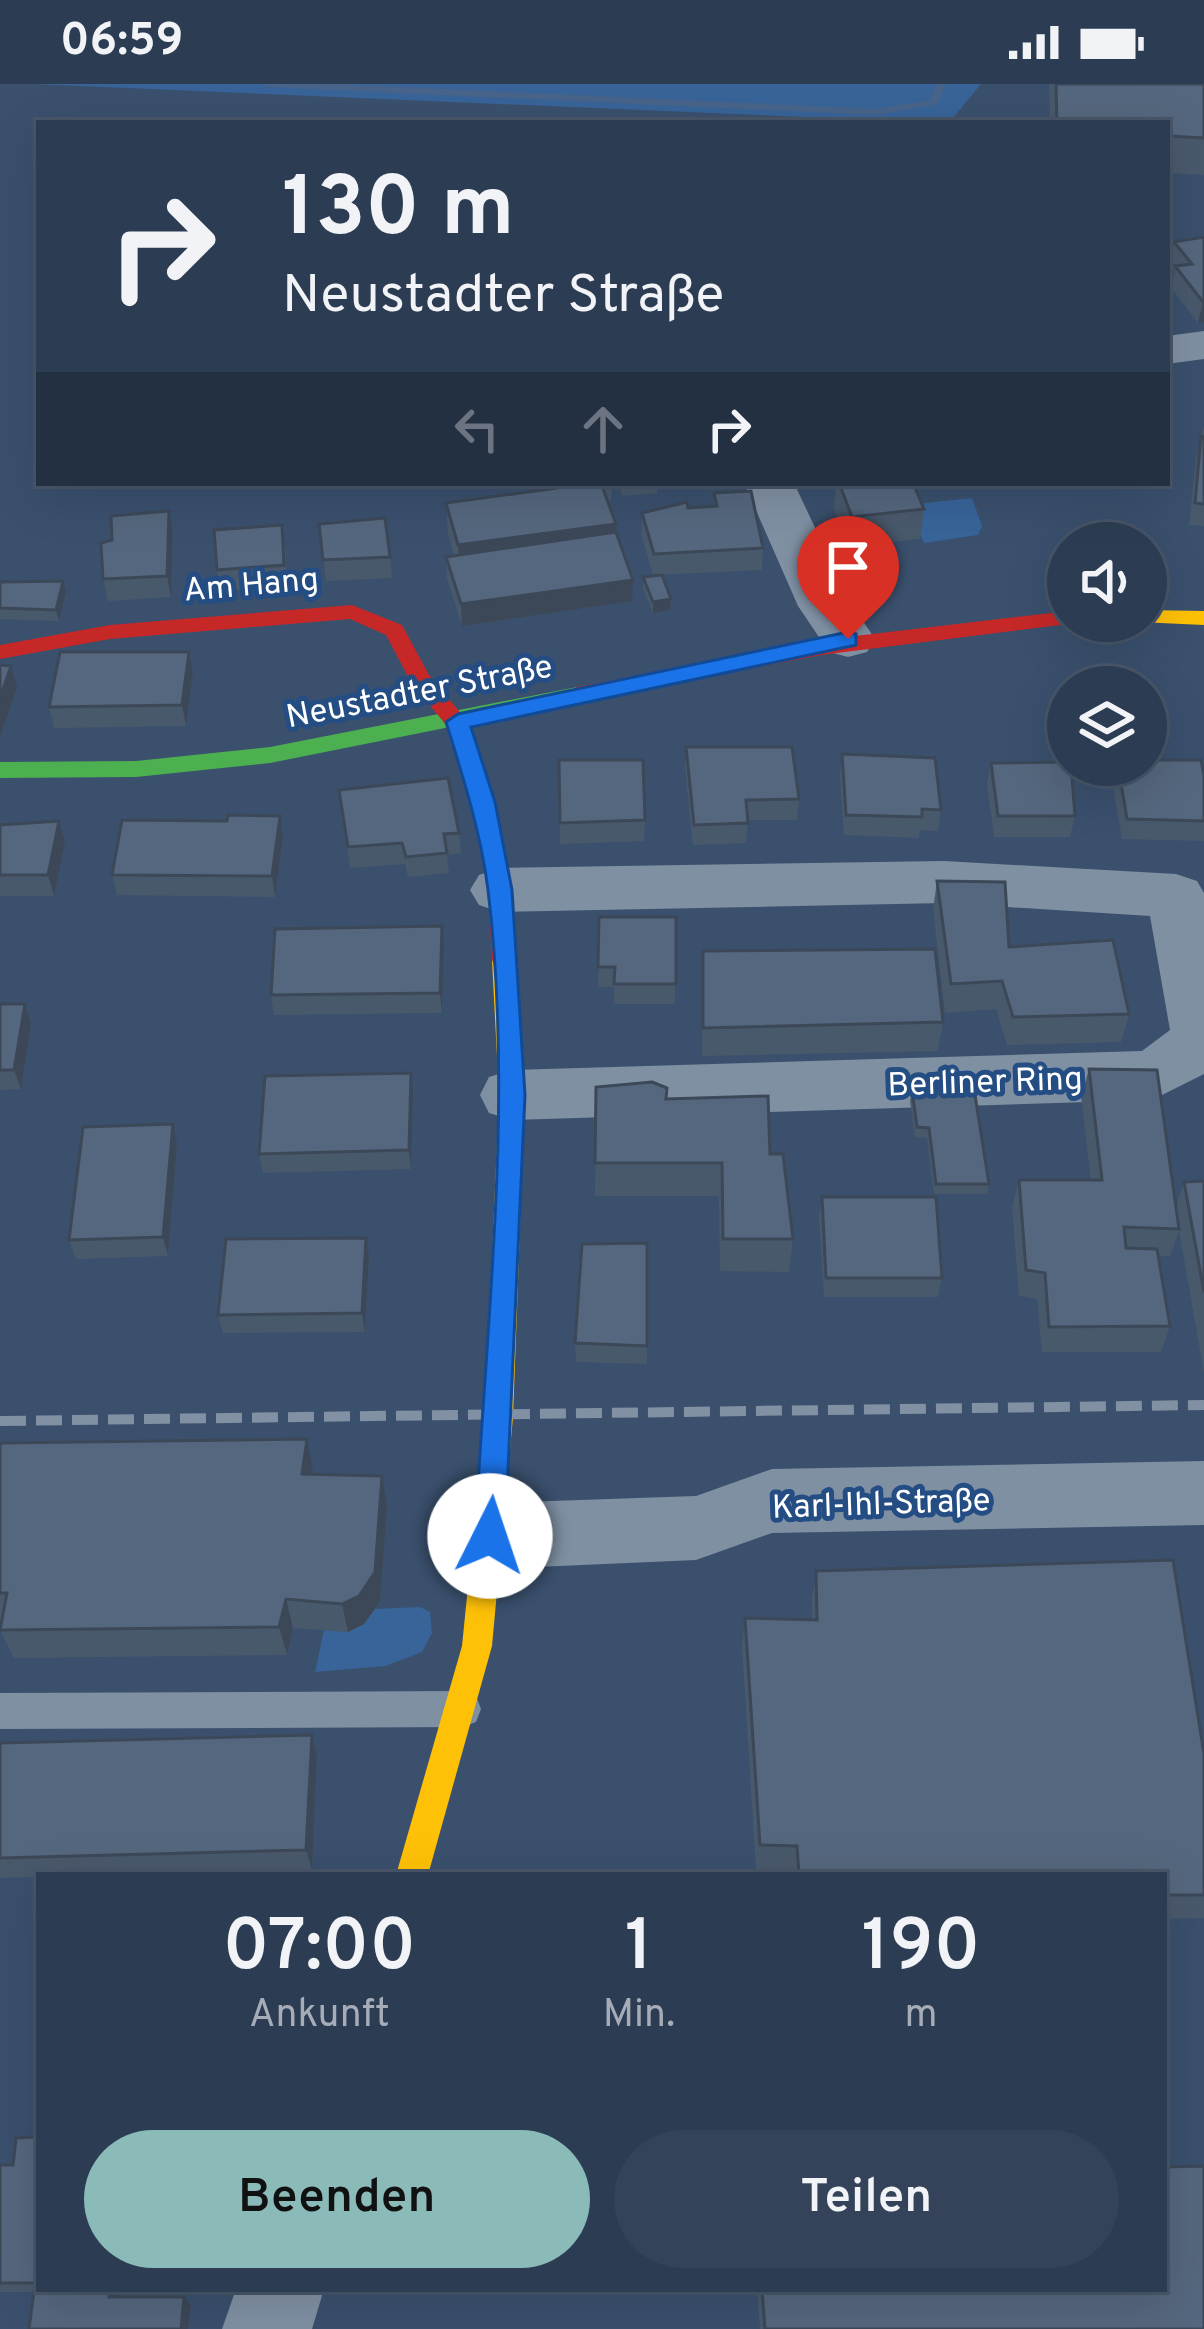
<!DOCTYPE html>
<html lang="de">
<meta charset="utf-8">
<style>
:root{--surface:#2c3c52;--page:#344359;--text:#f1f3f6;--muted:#a6adb8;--line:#485669;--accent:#8bbbb9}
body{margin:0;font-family:Overpass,sans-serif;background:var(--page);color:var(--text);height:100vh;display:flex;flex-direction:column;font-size:45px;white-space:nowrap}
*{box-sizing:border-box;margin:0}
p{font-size:39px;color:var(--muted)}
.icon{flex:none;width:66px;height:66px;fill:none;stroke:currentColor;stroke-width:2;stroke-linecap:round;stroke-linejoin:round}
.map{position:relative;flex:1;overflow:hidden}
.details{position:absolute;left:36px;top:1788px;width:1131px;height:420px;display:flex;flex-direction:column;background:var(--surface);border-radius:0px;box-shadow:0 12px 48px #0002,0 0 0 3px var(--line)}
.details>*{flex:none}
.banner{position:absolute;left:36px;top:36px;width:1134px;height:366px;border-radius:0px;box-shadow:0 12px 48px #0002,0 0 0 3px var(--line);background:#2c3c52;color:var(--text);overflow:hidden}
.buttons{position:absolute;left:1047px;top:438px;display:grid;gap:24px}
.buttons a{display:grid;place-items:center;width:120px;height:120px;border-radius:50%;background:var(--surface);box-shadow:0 12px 48px #0002,0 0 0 3px var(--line);font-size:60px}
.pin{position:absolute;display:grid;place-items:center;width:102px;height:102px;color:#fff;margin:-123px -51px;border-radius:50% 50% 50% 0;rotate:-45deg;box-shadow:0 0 12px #0007}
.pin .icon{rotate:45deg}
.me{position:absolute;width:132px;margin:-66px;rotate:4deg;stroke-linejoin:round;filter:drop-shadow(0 0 9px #0008)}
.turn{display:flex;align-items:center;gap:42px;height:252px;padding:0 48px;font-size:54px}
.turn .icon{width:156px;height:156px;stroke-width:2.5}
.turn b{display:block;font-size:84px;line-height:102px}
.lanes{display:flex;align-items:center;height:114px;padding:0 48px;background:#0003;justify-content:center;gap:60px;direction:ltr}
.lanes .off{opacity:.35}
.eta{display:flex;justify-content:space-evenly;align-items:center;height:204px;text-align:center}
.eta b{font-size:72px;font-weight:600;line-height:84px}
.button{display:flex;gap:24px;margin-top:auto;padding:24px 48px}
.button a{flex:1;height:138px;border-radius:72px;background:var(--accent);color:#111;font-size:48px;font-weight:600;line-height:138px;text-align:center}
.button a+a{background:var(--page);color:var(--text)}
.status{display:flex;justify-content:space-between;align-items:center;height:84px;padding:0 60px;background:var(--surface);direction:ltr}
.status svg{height:33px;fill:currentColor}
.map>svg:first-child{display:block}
.green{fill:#386499}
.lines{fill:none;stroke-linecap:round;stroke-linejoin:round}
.stream{fill:#48648a;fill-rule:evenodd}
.lane{fill:#8090a3;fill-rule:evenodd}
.street{fill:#8090a3;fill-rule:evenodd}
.fast{fill:#4caf50;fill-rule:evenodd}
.slow{fill:#ffc107;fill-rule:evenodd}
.jam{fill:#c62828;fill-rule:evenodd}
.rail{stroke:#8190a3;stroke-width:10;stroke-dasharray:26 10;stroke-linecap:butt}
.wall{fill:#49596c}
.shaded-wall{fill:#3c4858}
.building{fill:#55677e;stroke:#3c4858;stroke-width:3}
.route{fill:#1a73e8;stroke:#114b97;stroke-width:3}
.labels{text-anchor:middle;stroke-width:10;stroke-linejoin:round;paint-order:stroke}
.street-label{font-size:33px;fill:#fff;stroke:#244d83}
</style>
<div class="status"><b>06:59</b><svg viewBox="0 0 49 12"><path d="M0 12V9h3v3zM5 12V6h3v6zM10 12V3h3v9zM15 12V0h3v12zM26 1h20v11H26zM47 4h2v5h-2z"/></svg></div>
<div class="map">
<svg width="1204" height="2245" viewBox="0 0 1204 2245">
<rect width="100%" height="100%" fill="#3a506d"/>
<path class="green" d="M33,0H981L952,35L874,36Z
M972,414L982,442L978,451L924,459L907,421Z
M420,1523L430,1528L432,1549L422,1568L385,1582L315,1588L324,1546C349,1548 361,1546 375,1525Z"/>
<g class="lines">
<path class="stream" d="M263,0H337L875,25L930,16L936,0H946L938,20L875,31L268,3Z"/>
<path class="lane" d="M462,1607L476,1612L481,1625L476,1638L462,1643L0,1645V1609Z"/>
<path class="street" d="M1204,247V275L1167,280V252Z
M744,399H794L850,518L875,555L867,568L848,573L829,568L798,522Z
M944,777L1176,790L1197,797L1204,809V990L1152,1016L512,1036L489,1029L480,1011L489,993L512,986L1142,967L1170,946L1150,832L944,819L500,828L479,821L470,806L479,791L500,784Z
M1204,1377V1441L772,1449L696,1476L490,1485L464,1475L454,1452L464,1429L490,1419L696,1412L772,1385Z
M236,2205H324L312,2245H222Z"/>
<path class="fast" d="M577,603L588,611L585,616L270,679L136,693L0,694V678L136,677L270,663Z"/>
<path class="slow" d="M1146,526L1204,527V541L1138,538L1146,537Z
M504,867L516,876L525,1011L513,1333L492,1562L428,1791H396L462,1562L485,1333L499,1011L492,876Z"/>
<path class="jam" d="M352,521L402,541L429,591L469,639L495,718L512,806L516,876L513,883H495L492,876L488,806L471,718L447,642L412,600L386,551L350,535L110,555L0,575V561L110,541Z
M1068,527V537L1076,539L821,571L577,619L566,611L577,603L821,556Z"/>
<path class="rail" d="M0,1337L1204,1321"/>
</g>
<path class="wall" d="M1049,0H1204V91L1167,89V39H1050Z
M1204,153V238L1198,239L1171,204L1175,186L1169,179L1174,158Z
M1204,342V442L1189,441L1196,374Z
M548,399H612L611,417H608L632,517L462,542L447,494L446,473L454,472L448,449L446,419L548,405Z
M619,399H658L657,409L622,412Z
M707,399H745V402L710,406Z
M836,399H913L924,425L920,455L848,463L834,424Z
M714,409L763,464L762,486L653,491L641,450L642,429L714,422Z
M169,427L173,449L171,513L108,517L103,495L112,456Z
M319,440L390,473L392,494L326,497Z
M285,462L287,502L220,507L217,486Z
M643,493L671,515L670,526L653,529L643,504Z
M0,498L66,508L59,537L0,535Z
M193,589L186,642L54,644L49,623Z
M686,663L799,715L797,736H748L746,759L693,761L685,684Z
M842,670L941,726L938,747L920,746L919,754L844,751L840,691Z
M559,676L645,736L644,757L560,760Z
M991,679L1075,732L1070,753H994L987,700Z
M1116,681H1146L1204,692V757L1122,755L1112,696Z
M339,706L459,749L461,769L447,771L449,789L408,793L405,780L350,784Z
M0,741L65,758L54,812H0Z
M283,753L275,813L117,811L112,791Z
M937,797L1009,863L1129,930L1121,958L1007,961L996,925L945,929L933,826Z
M599,833H676L675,920H614V903H598Z
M444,863L442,929L274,931L271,911Z
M703,867L943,938L938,967L702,972Z
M0,920H25L31,940L21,1005L0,1006Z
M1089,985L1176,1122L1184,1098L1204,1097V1289L1179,1147L1170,1172H1158L1170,1242L1161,1268H1042L1037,1215L1019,1212L1012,1123L1019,1096H1091L1081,1013Z
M596,1003L667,1015L770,1070L793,1155L789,1188L720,1187L719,1112H595Z
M912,1006L989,1100L987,1110H934L927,1054L915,1053L910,1017Z
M413,1009L411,1085L263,1089L259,1070Z
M177,1060L168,1172L76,1175L69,1156Z
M822,1113L942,1194L938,1213H824L819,1132Z
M369,1173L365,1248L223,1249L218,1231Z
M575,1259L647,1262V1280L576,1278Z
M0,1359L313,1386V1390L387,1422L380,1517L364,1540L348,1548L293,1544L287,1571L14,1574L0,1546L2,1537H0Z
M816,1487L1204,1670V1834L1164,1835V1791H793L792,1786L756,1785L742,1562L745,1534L812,1536V1515Z
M312,1651L317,1672L312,1785L39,1791V1793L0,1794V1659Z
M36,2053L39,2205H119L118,2213L191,2222L188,2245H29L34,2208H0V2081H13Z
M757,2205H1164L1204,2245H760Z"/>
<path class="shaded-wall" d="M1204,218V238L1198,239L1203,218Z
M169,427L173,449L171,513L167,492Z
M616,440V469L460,491L458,461Z
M633,496L632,517L462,542L461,520Z
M63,497L66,508L59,537L56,526Z
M671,515L670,526L653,529V518Z
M189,568L193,589L186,642L182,621Z
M11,582L17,603L0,652V614Z
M280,732L283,753L275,813L272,792Z
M59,737L65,758L54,812L48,791Z
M442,842L444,863L442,929L440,909Z
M25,920L31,940L21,1005L14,986Z
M411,989L413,1009L411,1085L409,1066Z
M173,1040L177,1060L168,1172L163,1153Z
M366,1154L369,1173L365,1248L362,1229Z
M307,1355L313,1386L308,1420L302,1390Z
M382,1392L387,1422L380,1517L364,1540L348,1548L342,1520Z
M286,1515L293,1544L287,1571L279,1543Z
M312,1651L317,1672L312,1785L306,1766Z
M110,2205H119L117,2222L109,2213Z
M184,2213L191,2222L188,2245H181Z"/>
<path class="building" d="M1056,0H1204V54L1167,52V39H1057Z
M1204,153V218H1203L1175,182L1192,180L1174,158Z
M1201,352L1204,353V420L1195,419Z
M555,399H601L616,440L458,461L446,419L557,404Z
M839,399H913L924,425L852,433Z
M751,407L763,464L654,470L642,429L687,418L688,424L717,422L714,409Z
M169,427L167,492L103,495L101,459L112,456L111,432Z
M385,434L390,473L323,476L319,440Z
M282,441L284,481L217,486L214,446Z
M616,448L633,496L461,520L446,473Z
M662,491L671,515L653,518L643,493Z
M63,497L56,526L0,524V498Z
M60,568H189L182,621L49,623Z
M0,581L11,582L0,614Z
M686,663H792L799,715L746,716L748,739L694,741Z
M842,670L935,674L941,726L922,725V733L846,731Z
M559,676H643L645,736L560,739Z
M1146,676H1201L1204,692V737L1127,735L1118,681H1146Z
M1068,678V681H1071L1075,732H998L991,679Z
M448,694L459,749L444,750L447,769L406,773L402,759L348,763L339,706Z
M228,731L280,732L272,792L112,791L122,736L227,737Z
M59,737L48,791H0V741Z
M937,797L1005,798L1009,863L1113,856L1129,930L1013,933L1002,897L951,900Z
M599,833H676V900H614L615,883H598Z
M442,842L440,909L271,911L275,845Z
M935,865L943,938L703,944V867Z
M0,920H25L14,986H0Z
M1089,985L1157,986L1179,1145L1124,1143L1126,1164L1157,1165L1170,1242L1049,1243L1045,1189L1026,1186L1019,1096H1102Z
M411,989L409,1066L259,1070L265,992Z
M652,998L667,1004L666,1015L768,1012L770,1070H783L793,1155H723L722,1079H595L596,1003Z
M974,1005L989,1100H936L929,1044L917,1043L912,1006Z
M173,1040L163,1153L69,1156L83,1043Z
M1204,1097V1208L1184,1098Z
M822,1113H936L942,1194H826Z
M366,1154L362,1229L218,1231L226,1155Z
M647,1159V1262L575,1259L582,1160Z
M307,1355L302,1390L382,1392L375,1488L359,1512L342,1520L286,1515L279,1543L0,1546L7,1509H0V1359Z
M1173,1476L1204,1670V1811H1164V1791H799L797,1762L760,1761L745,1534L817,1536L816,1487Z
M312,1651L306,1766L0,1774V1659Z
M37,2042H39V2168L37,2186H39V2205H110L109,2213H184L181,2245H29L35,2199H0V2081H13L16,2054L36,2053Z
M1204,2082V2245H765L762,2205H1164V2083Z"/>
<path class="route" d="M848,548L856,550V561L471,643L495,718L512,806L525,1011L505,1452L501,1462L490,1466L480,1462L475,1452C486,1239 514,1019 488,806C481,749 463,693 446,638L458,630Z"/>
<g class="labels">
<g class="street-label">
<text transform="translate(251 499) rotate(-5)" y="12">Am Hang</text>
<text transform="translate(419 606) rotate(-11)" y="12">Neustadter Straße</text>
<text transform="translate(985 996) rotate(-2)" y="12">Berliner Ring</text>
<text transform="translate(881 1418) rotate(-2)" y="12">Karl-Ihl-Straße</text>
</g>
</g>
</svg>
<div class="buttons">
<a><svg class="icon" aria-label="sound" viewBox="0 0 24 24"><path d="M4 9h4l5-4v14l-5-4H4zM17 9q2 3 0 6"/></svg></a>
<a><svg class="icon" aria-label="layers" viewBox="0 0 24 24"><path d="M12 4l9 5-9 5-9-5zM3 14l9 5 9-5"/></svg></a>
</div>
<div class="pin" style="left:848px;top:555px;background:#d93025"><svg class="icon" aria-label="arrive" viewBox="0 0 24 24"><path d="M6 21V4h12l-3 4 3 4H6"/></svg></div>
<svg class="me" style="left:490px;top:1452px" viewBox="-20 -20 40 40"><circle r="19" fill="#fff"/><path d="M0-13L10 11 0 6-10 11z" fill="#1a73e8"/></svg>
<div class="banner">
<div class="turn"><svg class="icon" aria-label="right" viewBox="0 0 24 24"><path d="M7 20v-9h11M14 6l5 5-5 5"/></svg><div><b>130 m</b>Neustadter Straße</div></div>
<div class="lanes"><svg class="icon off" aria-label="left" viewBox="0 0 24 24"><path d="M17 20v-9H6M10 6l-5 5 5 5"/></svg><svg class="icon off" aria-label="ahead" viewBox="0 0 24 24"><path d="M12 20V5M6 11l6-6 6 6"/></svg><svg class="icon" aria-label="right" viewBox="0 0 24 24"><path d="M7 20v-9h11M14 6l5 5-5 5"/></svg></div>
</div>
<section class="details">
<div class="eta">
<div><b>07:00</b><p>Ankunft</p></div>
<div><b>1</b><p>Min.</p></div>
<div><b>190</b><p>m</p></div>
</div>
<div class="button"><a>Beenden</a><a>Teilen</a></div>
</section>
</div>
